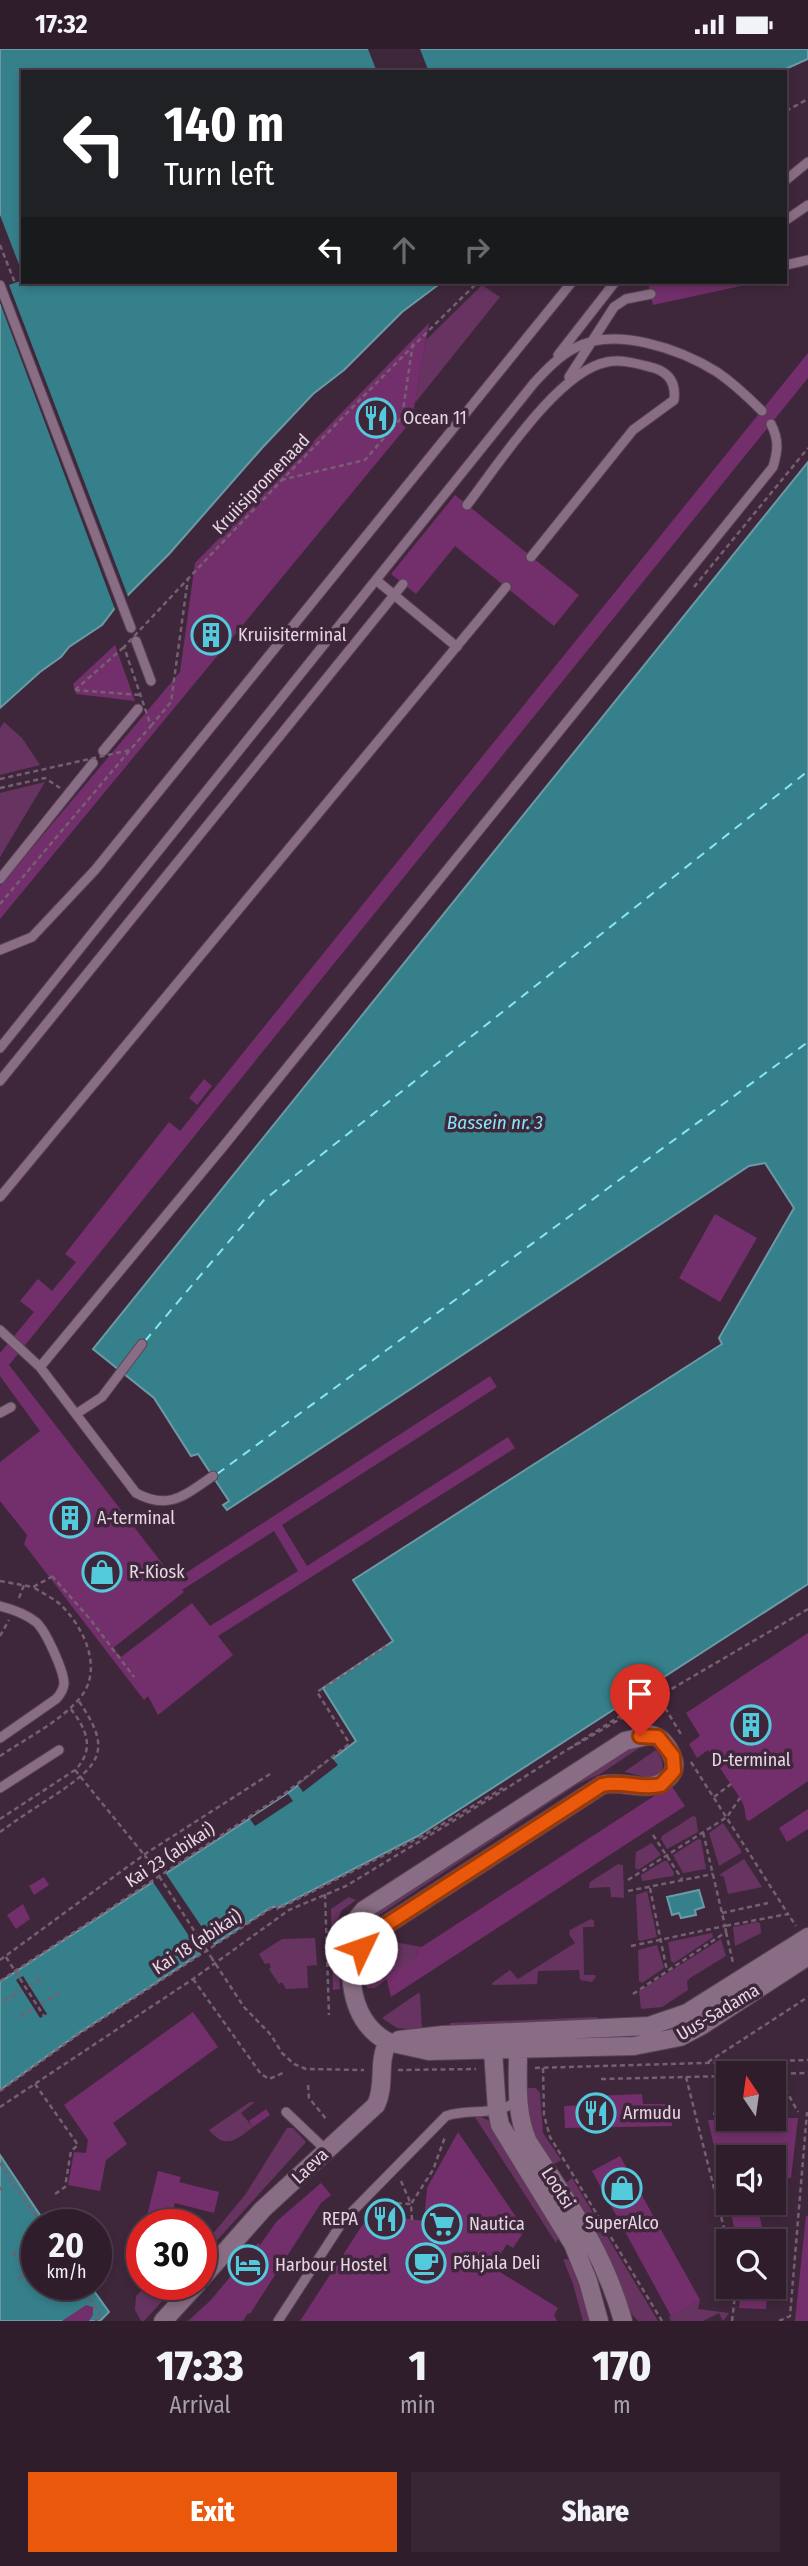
<!DOCTYPE html>
<meta charset="utf-8">
<style>
:root{--surface:#2f1d2c;--page:#372634;--text:#f1f3f6;--muted:#a7a2a9;--line:#4a3b48;--accent:#ea580c}
body{margin:0;font-family:"Fira Sans Condensed",sans-serif;background:var(--page);color:var(--text);height:100vh;display:flex;flex-direction:column;font-size:26px;white-space:nowrap}
*{box-sizing:border-box;margin:0}
p{font-size:23px;color:var(--muted)}
.icon{flex:none;width:38px;height:38px;fill:none;stroke:currentColor;stroke-width:2;stroke-linecap:round;stroke-linejoin:round}
.map{position:relative;height:2272px;overflow:hidden}
.side{display:flex;flex-direction:column;background:var(--surface);flex:1}
.side>*{flex:none}
.guide{position:absolute;left:21px;top:21px;width:766px;height:214px;border-radius:0px;box-shadow:0 4px 10px #0003,0 0 0 2px var(--line);background:#202124;color:#fff;overflow:hidden}
.needle{width:46px;rotate:347deg}
.buttons{position:absolute;left:716px;top:2012px;display:grid;gap:14px}
.buttons a{display:grid;place-items:center;width:70px;height:70px;border-radius:0px;background:var(--surface);box-shadow:0 4px 10px #0003,0 0 0 2px var(--line);font-size:35px}
.speed{position:absolute;left:21px;top:2160px;display:flex;gap:14px;font-size:35px;font-weight:700;text-align:center}
.speed>*{display:grid;place-content:center;width:91px;height:91px;border-radius:50%;background:var(--surface);box-shadow:0 4px 10px #0003,0 0 0 2px var(--line);line-height:1}
.speed small{font-size:18px;font-weight:400}
.speed .limit{border:10px solid #d22;background:#fff;color:#111}
.pin{position:absolute;display:grid;place-items:center;width:60px;height:60px;color:#fff;margin:-72px -30px;border-radius:50% 50% 50% 0;rotate:-45deg;box-shadow:0 0 7px #0007}
.pin .icon{rotate:45deg}
.me{position:absolute;width:77px;margin:-38px;rotate:48deg;stroke-linejoin:round;filter:drop-shadow(0 0 5px #0008)}
.turn{display:flex;align-items:center;gap:24px;height:147px;padding:0 28px;font-size:32px}
.turn .icon{width:91px;height:91px;stroke-width:2.5}
.turn b{display:block;font-size:49px;line-height:60px}
.lanes{display:flex;align-items:center;height:66px;padding:0 28px;background:#0003;justify-content:center;gap:35px;direction:ltr}
.lanes .off{opacity:.35}
.eta{display:flex;justify-content:space-evenly;align-items:center;height:119px;text-align:center}
.eta b{font-size:42px;font-weight:800;line-height:49px}
.button{display:flex;gap:14px;margin-top:auto;padding:14px 28px}
.button a{flex:1;height:80px;border-radius:0px;background:var(--accent);color:#fff;font-size:28px;font-weight:800;line-height:80px;text-align:center}
.button a+a{background:var(--page);color:var(--text)}
.status{display:flex;justify-content:space-between;align-items:center;height:49px;padding:0 35px;background:var(--surface);direction:ltr}
.status svg{height:19px;fill:currentColor}
.map>svg:first-child{display:block}
.green{fill:#673461}
.water{fill:#36808b;stroke:#6b9aa5;stroke-width:2}
.pier{fill:#3f273b}
.lines{fill:none;stroke-linecap:round;stroke-linejoin:round}
.ferry{stroke:#87e6f6;stroke-width:2;stroke-dasharray:9 7;stroke-linecap:butt}
.building{fill:#732f6b;fill-rule:evenodd}
.service-casing{stroke:#574354;stroke-width:11}
.minor-casing{stroke:#574354;stroke-width:20}
.tertiary-casing{stroke:#574354;stroke-width:20}
.path{stroke:#755f71;stroke-width:2.5;stroke-dasharray:5 3.5;stroke-linecap:butt}
.service{stroke:#896d84;stroke-width:9}
.minor{stroke:#896d84;stroke-width:18}
.tertiary{stroke:#896d84;stroke-width:18}
.path-bridge{stroke:#755f71;stroke-width:2.5;stroke-dasharray:5 3.5;stroke-linecap:butt}
.route-casing{stroke:#983908;stroke-width:18}
.route{stroke:#ea580c;stroke-width:12}
.labels{text-anchor:middle;stroke-width:7;stroke-linejoin:round;paint-order:stroke}
.poi-label{font-size:18px;fill:#e6d6e3;stroke:#3f273b;text-anchor:start}
.street-label{font-size:18px;fill:#e6d6e3;stroke:#3f273b}
.water-label{font-size:19px;font-style:italic;fill:#87e6f6;stroke:#3f273b}
</style>
<div class="status"><b>17:32</b><svg viewBox="0 0 49 12"><path d="M0 12V9h3v3zM5 12V6h3v6zM10 12V3h3v9zM15 12V0h3v12zM26 1h20v11H26zM47 4h2v5h-2z"/></svg></div>
<div class="map">
<svg width="808" height="2272" viewBox="0 0 808 2272">
<rect width="100%" height="100%" fill="#3f273b"/>
<path class="green" d="M482,236L500,248L415,354L426,291Z
M4,673L22,689L40,716L0,726V679Z
M45,733L0,808V744Z
M644,1696L600,1725L578,1735L364,1876L363,1870L621,1703Z
M656,1701C664,1709 667,1725 652,1728C644,1729 632,1724 624,1723Z
M693,1767L696,1768L698,1783L667,1800L661,1790L662,1787Z
M723,1774L741,1801V1804L719,1817L709,1784Z
M698,1790L701,1791L706,1820L683,1824L673,1806Z
M652,1794L661,1806L638,1821L635,1819L636,1803Z
M744,1810L762,1838L728,1845L724,1828L719,1826Z
M664,1812H667L674,1824L673,1827L642,1832L641,1826Z
M618,1815L623,1816L624,1849L611,1848L610,1838L589,1839L590,1833Z
M647,1842L657,1888L640,1892L638,1890L636,1846Z
M349,1848L356,1851L341,1862L338,1871L340,1940L333,1941L331,1860Z
M591,1870L594,1872V1878H583L584,1926H595L596,1928L592,1933L580,1931L579,1921L538,1922L537,1935L493,1936L492,1934L510,1921L518,1930L575,1894L569,1885L570,1881Z
M757,1873L760,1874L761,1884L735,1897L733,1878Z
M712,1884L713,1888L674,1914L671,1912L668,1893Z
M315,1889L317,1916L307,1917L308,1939L286,1940L282,1933L279,1935L269,1920L271,1918L269,1914L265,1915L259,1905L282,1890Z
M721,1890L726,1907L690,1929L687,1932L688,1941L662,1958L641,1960L639,1942Z
M399,1894L422,1898L417,1901L418,1907L375,1939H367L366,1906L376,1898Z
M657,1896L664,1919L642,1934L639,1932L638,1901Z
M418,1944L420,1945L422,1981L397,1979L382,1969Z
M597,1968V1973L450,1979V1974Z
M523,2039H536L540,2044L543,2084L561,2111L554,2115L547,2113L533,2090Z
M250,2053H255L241,2064L253,2078C236,2091 226,2101 209,2081Z
M475,2068H481L492,2073L560,2186L556,2194Z
M287,2079H293L306,2093L201,2209V2199L245,2146Z
M572,2129L658,2272H638L628,2261L565,2135Z
M563,2210L573,2211L593,2272H583L573,2235Z
M153,2235L169,2237L172,2235H178L144,2272H141L135,2261L136,2247L145,2238Z
M700,2251L698,2260L729,2264L723,2272L719,2264L703,2272H671L669,2268Z"/>
<path class="water" d="M0,0H808V10L779,23H23V233H442L402,263L344,321L313,345L262,399L169,505L115,559L102,576L69,598L61,608L40,623L0,659Z
M808,413V1535L418,1787L278,1859L277,1857L270,1859L79,1984L0,2041V1933L284,1747L356,1692L323,1639L393,1592L353,1531L722,1295L719,1289L794,1159L765,1114L749,1117L227,1461L223,1456L229,1452L198,1405L191,1407L154,1349L93,1300Z
M699,1841L704,1858L695,1861L696,1866L681,1869L679,1864L672,1866L667,1848Z
M0,2106L46,2175H37V2235H89L109,2263L100,2272H0Z"/>
<path class="pier" d="M368,0H420L429,23H377Z
M0,166L23,226V231L9,236L129,550L116,563L0,254Z
M332,1709L338,1716L303,1743L298,1736Z
M288,1745L293,1752L255,1777L250,1770Z
M164,1822L216,1899L203,1908L151,1830Z
M23,1927L47,1965L40,1969L16,1931Z"/>
<g class="lines">
<path class="ferry" d="M145,1292L264,1151L808,722
M217,1425L808,993"/>
</g>
<path class="building" d="M648,233H740L741,237L653,256Z
M429,274L412,371L0,870V837L180,623L195,514Z
M808,304V329L9,1316L175,1531L490,1327L497,1338L282,1476L307,1517L508,1388L515,1399L218,1587L233,1606L158,1666L148,1647L144,1651L24,1495L27,1486L0,1452V1413L40,1382L0,1327V1304L34,1263L20,1252L38,1230L52,1242L76,1213L65,1205L169,1073L180,1082ZM274,1482L298,1522L210,1577L192,1554L121,1608L113,1599L184,1543L182,1541Z
M455,446L579,546L554,577L455,497L416,545L391,525Z
M115,596L135,652L76,645L73,635Z
M204,1030L212,1037L197,1056L189,1049Z
M715,1165L757,1189L720,1253L679,1229Z
M808,1584V1732L749,1772L746,1770L744,1757L740,1749L708,1701L697,1709L689,1695L700,1687L686,1664Z
M671,1736L685,1757L391,1948L386,1927L418,1907L417,1901Z
M808,1760V1780L787,1793L779,1779Z
M44,1828L49,1836L34,1846L29,1837Z
M23,1855L30,1870L16,1880L7,1866Z
M193,1963L218,1998L113,2074L127,2095L106,2111L100,2142L68,2136L74,2103L86,2104L88,2091L64,2056Z
M642,2045L643,2055H670L672,2077L565,2079L564,2057L593,2056V2047Z
M266,2060L270,2066L253,2078L249,2072Z
M774,2069H798L791,2129L774,2130V2109H728V2132L722,2133L708,2071Z
M458,2083L525,2181L513,2199L507,2195L492,2218L558,2259L554,2266L557,2272H300L361,2178L389,2148L401,2169L424,2172L427,2139Z
M620,2107L700,2251L671,2267L592,2122Z
M158,2122L181,2128L179,2133L219,2143L214,2164L175,2154L169,2175H145Z
M321,2134L331,2146L321,2154L250,2265L248,2264L243,2272H188L211,2251L258,2194L260,2196L277,2172Z
M729,2154H757L765,2193H737Z
M806,2167H808V2272H795Z
M741,2238H768L766,2260L739,2259Z
M86,2256L93,2258V2266L89,2272H62Z"/>
<g class="lines">
<g class="service-casing">
<path id="service" d="M786,131L808,113
M786,171L808,156
M786,216L808,211
M0,236L131,579
M558,306L615,233
M569,328L614,258L626,250L651,245
M467,456C498,416 558,322 607,313C623,310 638,315 654,319C670,324 676,335 674,351L633,381L531,508
M376,531L457,598
M136,592L151,632
M103,702L138,660
M0,830L93,714
M0,901L32,888L95,821L572,233
M0,999L534,334C546,321 559,307 575,299C615,277 680,300 717,323C733,334 748,348 762,362
M0,1032L403,535
M0,1148L506,538
M0,1281L40,1318L136,1444C169,1462 185,1446 213,1427
M40,1318L222,1099L773,418C778,401 779,391 771,375
M0,1364L11,1358
M76,1365L102,1348L142,1295
M0,1557C12,1560 26,1565 36,1573C46,1582 64,1622 64,1635C63,1641 60,1646 56,1650L0,1689
M0,1739L59,1701
M286,2063L327,2102
M278,2272L343,2172L446,2067C470,2059 495,2068 517,2052"/>
</g>
<g class="minor-casing">
<path id="minor" d="M651,1686C660,1688 663,1692 668,1699C674,1709 678,1719 669,1728C651,1747 625,1730 602,1736L369,1887L361,1899L352,1935C349,1907 343,1883 364,1861L625,1692Z
M201,2230L263,2160L376,2056C386,2036 377,2013 388,1993C366,1981 355,1960 352,1935
M163,2272L197,2235"/>
</g>
<g class="tertiary-casing">
<path id="tertiary" d="M399,1991L443,1986L649,1977L687,1964L808,1888
M388,1993L429,2002L634,1997L680,1988L701,1977L808,1907
M518,2001C518,2033 515,2063 528,2093C568,2155 603,2200 623,2272
M493,2002L497,2061L500,2076L573,2195L588,2232L599,2272"/>
</g>
<path class="path" d="M786,62L808,50
M0,196L15,234
M281,431L365,411L402,368L413,293
M694,538L808,399
M75,641L140,646
M75,641L124,598
M151,677L171,653L188,529
M0,731V730
M0,739L45,729L60,739
M0,855L130,701
M52,1527L90,1570L134,1628
M0,1532L33,1538L55,1526
M19,1549L24,1536
M0,1587L9,1571
M348,1692L317,1643L387,1597
M569,1700L808,1560
M0,1707C25,1690 61,1672 80,1649C104,1620 84,1579 61,1556C53,1549 42,1544 33,1538
M691,1713L788,1865
M75,1721L150,1813
M714,1748L731,1735
M0,1770L75,1721C96,1700 86,1679 70,1659
M0,1783C18,1770 36,1758 55,1746C101,1715 113,1701 78,1651
M653,1786L682,1830
M419,1789L503,1739
M628,1831L727,1768L740,1749
M650,1839L667,1922
M628,1842L713,1825
M325,1845L329,1966
M722,1864L768,1854
M726,1883L733,1914
M631,1897L725,1877L703,1783
M6,1908L44,1967
M211,1908L244,1958L271,1986L282,2004L294,2015L306,2020L364,2021
M0,1911L145,1805L270,1725
M193,1930L261,2025L269,2030L283,2024
M0,1932L284,1745L349,1695
M29,1937L43,1928
M633,1945L726,1883L725,1877L788,1865L796,1877
M4,1952L22,1941
M41,1955L59,1944
M20,1968L34,1959
M708,2013L808,1948
M535,2019L808,2011
M543,2019L544,2066L550,2088L662,2272
M398,2021L476,2020
M774,2025L808,2024
M777,2025L798,2063
M686,2028L728,2195
M601,2030L728,2027
M35,2035L78,2096L71,2102L65,2138L55,2145
M308,2036L309,2049L327,2071
M0,2042L79,1985L270,1860L277,1857L278,1860L418,1789
M0,2058L193,1930L289,1861L346,1837L496,1746L628,1662L664,1657L682,1687
M714,2066L728,2027
M0,2114L41,2175
M401,2132L411,2155
M0,2138L2,2141
M380,2153L411,2155
M412,2171L411,2155L433,2121L445,2088
M30,2189L37,2198
M13,2203L25,2219
M31,2225L37,2233
M19,2229L37,2216
M38,2235L41,2238
M80,2235L101,2266
M95,2272L100,2268
M732,2272L736,2238
M779,2272L790,2267L807,2063"/>
<use href="#service" class="service"/>
<use href="#minor" class="minor"/>
<use href="#tertiary" class="tertiary"/>
<path class="path-bridge" d="M0,730L130,701L151,677L124,598C240,474 357,351 478,233
M150,1813L211,1908"/>
</g>
<g class="lines">
<g class="route-casing">
<path id="route" d="M361,1899L369,1887L602,1736C622,1731 641,1741 661,1736L674,1722L673,1707L658,1688L640,1687"/>
</g>
<use href="#route" class="route"/>
</g>
<defs>
<g id="restaurant-ring" transform="scale(2.0125)"><circle r="9.5" fill="#3f273b" stroke="#53cadc" stroke-width="1.5"/><path d="M-5-6h1v4h1v-4h1v4h1v-4h1v5L-1.5 .5V6h-2V.5L-5-1ZM5-6V6H3V1.5H1.5Q1.5-4 5-6Z" fill="#53cadc"/></g>
<g id="building-ring" transform="scale(2.0125)"><circle r="9.5" fill="#3f273b" stroke="#53cadc" stroke-width="1.5"/><path d="M-4-6H4V6H1V3H-1V6H-4ZM-2.5-4.3h1.7v1.8h-1.7ZM.8-4.3h1.7v1.8H.8ZM-2.5-1h1.7V.8h-1.7ZM.8-1h1.7V.8H.8Z" fill="#53cadc"/></g>
<g id="shop-ring" transform="scale(2.0125)"><circle r="9.5" fill="#3f273b" stroke="#53cadc" stroke-width="1.5"/><path d="M-5-2.5h2.3a2.7 3.5 0 0 1 5.4 0H5L5.5 6h-11ZM-1.5-2.5h3a1.5 2.3 0 0 0-3 0Z" fill="#53cadc"/></g>
<g id="supermarket-ring" transform="scale(2.0125)"><circle r="9.5" fill="#3f273b" stroke="#53cadc" stroke-width="1.5"/><path d="M-6-5.5h2.5l.6 2H6L4.5 2H-2.5L-4.4-4H-6ZM-1.5 3.2a1.3 1.3 0 1 0 .1 0ZM3 3.2a1.3 1.3 0 1 0 .1 0Z" fill="#53cadc"/></g>
<g id="cafe-ring" transform="scale(2.0125)"><circle r="9.5" fill="#3f273b" stroke="#53cadc" stroke-width="1.5"/><path d="M-5.5-4.5H6V0H3Q3 3.5 0 3.5H-2.5Q-5.5 3.5-5.5 0ZM3-3.2v2h1.7v-2ZM-6 4.5H4V6H-6Z" fill="#53cadc"/></g>
<g id="hotel-ring" transform="scale(2.0125)"><circle r="9.5" fill="#3f273b" stroke="#53cadc" stroke-width="1.5"/><path d="M-6-4.5h1.5V1H6V5H4.5V3h-9V5H-6ZM-4 0a1.8 1.8 0 1 1 3.6 0ZM.5 0V-2.5h3Q6-2.5 6 0Z" fill="#53cadc"/></g>
</defs>
<g fill-rule="evenodd">
<use href="#restaurant-ring" x="376" y="369"/>
<use href="#building-ring" x="211" y="586"/>
<use href="#building-ring" x="70" y="1469"/>
<use href="#shop-ring" x="102" y="1523"/>
<use href="#building-ring" x="751" y="1676"/>
<use href="#restaurant-ring" x="596" y="2064"/>
<use href="#shop-ring" x="622" y="2139"/>
<use href="#restaurant-ring" x="385" y="2170"/>
<use href="#supermarket-ring" x="442" y="2175"/>
<use href="#cafe-ring" x="426" y="2214"/>
<use href="#hotel-ring" x="248" y="2216"/>
</g>
<g class="labels">
<g class="poi-label">
<text x="403" y="375">Ocean 11</text>
<text x="238" y="592">Kruiisiterminal</text>
<text x="97" y="1475">A-terminal</text>
<text x="129" y="1529">R-Kiosk</text>
<text x="751" y="1717" text-anchor="middle">D-terminal</text>
<text x="623" y="2070">Armudu</text>
<text x="358" y="2176" text-anchor="end">REPA</text>
<text x="622" y="2180" text-anchor="middle">SuperAlco</text>
<text x="469" y="2181">Nautica</text>
<text x="453" y="2220">Põhjala Deli</text>
<text x="275" y="2222">Harbour Hostel</text>
</g>
<g class="street-label">
<text transform="translate(261 435) rotate(-46)" y="6">Kruiisipromenaad</text>
<text transform="translate(170 1806) rotate(-33)" y="6">Kai 23 (abikai)</text>
<text transform="translate(197 1893) rotate(-33)" y="6">Kai 18 (abikai)</text>
<text transform="translate(718 1963) rotate(-31)" y="6">Uus-Sadama</text>
<text transform="translate(310 2117) rotate(-43)" y="6">Laeva</text>
<text transform="translate(558 2139) rotate(57)" y="6">Lootsi</text>
</g>
<g class="water-label">
<text x="495" y="1080">Bassein nr. 3</text>
</g>
</g>
</svg>
<div class="buttons">
<a><svg class="needle" viewBox="-14 -14 28 28"><path d="M0-13l5 13h-10z" fill="#e53935"/><path d="M0 13l5-13h-10z" fill="#a7a2a9"/></svg></a>
<a><svg class="icon" aria-label="sound" viewBox="0 0 24 24"><path d="M4 9h4l5-4v14l-5-4H4zM17 9q2 3 0 6"/></svg></a>
<a><svg class="icon" aria-label="search" viewBox="0 0 24 24"><circle cx="10" cy="10" r="6"/><path d="M15 15l6 6"/></svg></a>
</div>
<div class="speed"><div>20<small>km/h</small></div><div class="limit">30</div></div>
<div class="pin" style="left:640px;top:1687px;background:#d93025"><svg class="icon" aria-label="arrive" viewBox="0 0 24 24"><path d="M6 21V4h12l-3 4 3 4H6"/></svg></div>
<svg class="me" style="left:361px;top:1899px" viewBox="-20 -20 40 40"><circle r="19" fill="#fff"/><path d="M0-13L10 11 0 6-10 11z" fill="#ea580c"/></svg>
<div class="guide">
<div class="turn"><svg class="icon" aria-label="left" viewBox="0 0 24 24"><path d="M17 20v-9H6M10 6l-5 5 5 5"/></svg><div><b>140 m</b>Turn left</div></div>
<div class="lanes"><svg class="icon" aria-label="left" viewBox="0 0 24 24"><path d="M17 20v-9H6M10 6l-5 5 5 5"/></svg><svg class="icon off" aria-label="ahead" viewBox="0 0 24 24"><path d="M12 20V5M6 11l6-6 6 6"/></svg><svg class="icon off" aria-label="right" viewBox="0 0 24 24"><path d="M7 20v-9h11M14 6l5 5-5 5"/></svg></div>
</div>
</div>
<section class="side">
<div class="eta">
<div><b>17:33</b><p>Arrival</p></div>
<div><b>1</b><p>min</p></div>
<div><b>170</b><p>m</p></div>
</div>
<div class="button"><a>Exit</a><a>Share</a></div>
</section>
